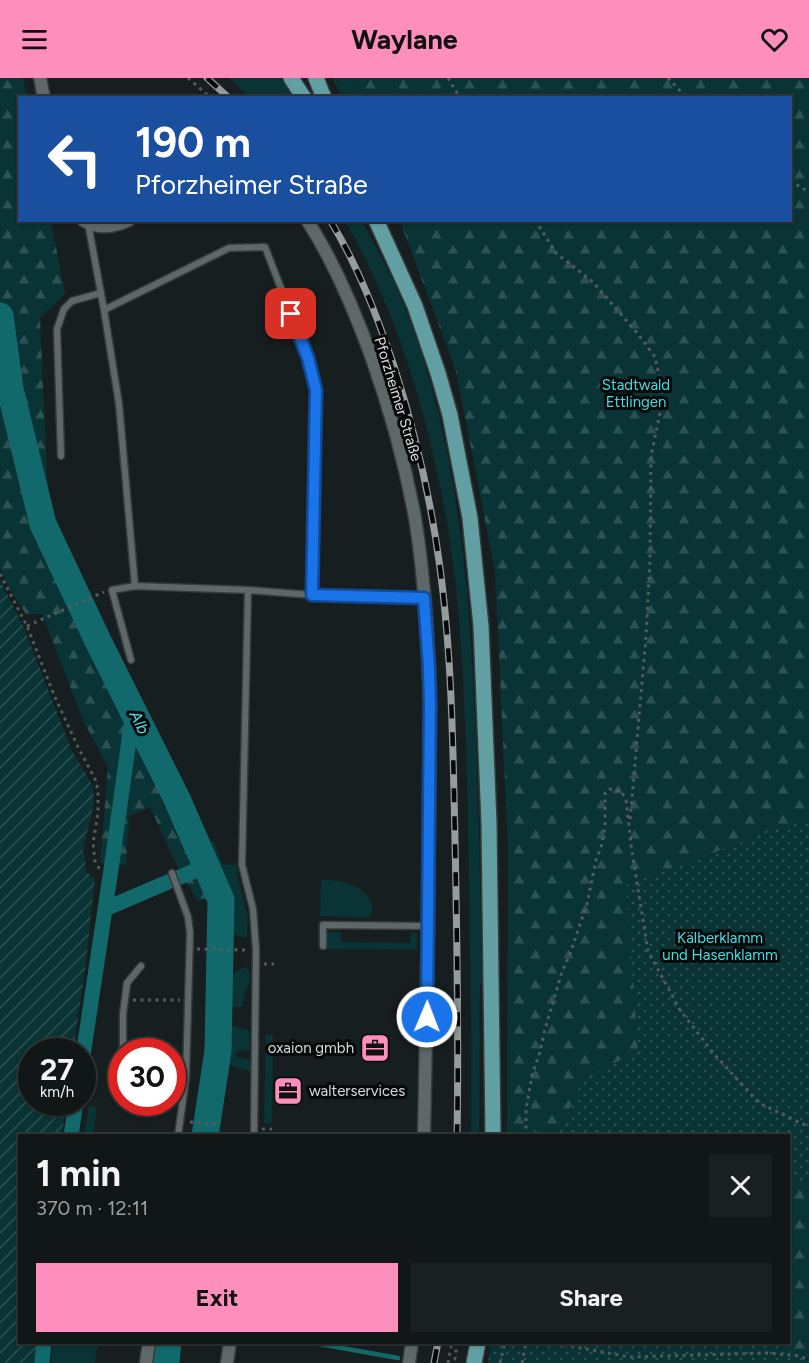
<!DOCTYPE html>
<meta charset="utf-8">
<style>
:root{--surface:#111617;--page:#1a1f20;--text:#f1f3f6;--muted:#9c9fa1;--line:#303536;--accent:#fe8ebc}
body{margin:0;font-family:Figtree,sans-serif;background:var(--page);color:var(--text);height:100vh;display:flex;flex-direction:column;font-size:22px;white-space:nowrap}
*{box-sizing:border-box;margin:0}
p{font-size:20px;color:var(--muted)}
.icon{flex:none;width:33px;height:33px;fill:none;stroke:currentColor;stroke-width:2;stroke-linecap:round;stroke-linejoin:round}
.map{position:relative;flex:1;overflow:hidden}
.details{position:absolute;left:18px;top:1056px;width:772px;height:210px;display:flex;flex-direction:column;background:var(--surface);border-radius:0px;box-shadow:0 2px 4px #0004,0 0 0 2px var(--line)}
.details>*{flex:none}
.hud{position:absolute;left:18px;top:18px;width:774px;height:126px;border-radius:0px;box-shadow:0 2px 4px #0004,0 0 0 2px var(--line);background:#1a4fa0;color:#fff;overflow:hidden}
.speed{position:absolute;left:18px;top:960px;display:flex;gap:12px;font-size:30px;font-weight:700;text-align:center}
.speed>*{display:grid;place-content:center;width:78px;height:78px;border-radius:50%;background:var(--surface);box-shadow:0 2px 4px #0004,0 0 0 2px var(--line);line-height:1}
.speed small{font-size:15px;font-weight:400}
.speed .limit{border:9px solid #d22;background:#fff;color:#111}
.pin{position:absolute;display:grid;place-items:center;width:51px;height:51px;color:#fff;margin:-26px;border-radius:12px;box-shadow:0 3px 9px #0006}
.me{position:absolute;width:66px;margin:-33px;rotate:1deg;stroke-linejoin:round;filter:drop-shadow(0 0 4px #0008)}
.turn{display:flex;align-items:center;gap:21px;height:126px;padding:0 18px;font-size:27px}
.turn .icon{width:78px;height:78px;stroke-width:2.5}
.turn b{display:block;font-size:42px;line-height:51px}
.round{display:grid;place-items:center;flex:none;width:63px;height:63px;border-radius:0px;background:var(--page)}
.headline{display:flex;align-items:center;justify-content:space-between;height:102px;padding:0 18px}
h1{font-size:36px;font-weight:700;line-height:45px}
.cta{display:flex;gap:12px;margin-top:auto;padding:12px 18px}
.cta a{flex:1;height:69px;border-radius:0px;background:var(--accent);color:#111;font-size:24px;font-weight:700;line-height:69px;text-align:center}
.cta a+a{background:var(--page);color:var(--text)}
header{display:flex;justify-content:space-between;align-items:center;height:78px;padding:0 18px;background:var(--accent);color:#111;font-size:27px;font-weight:700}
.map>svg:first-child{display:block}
.grass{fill:#0a3335}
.forest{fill:url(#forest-firs)}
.park{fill:url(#park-dots)}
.garden{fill:url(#garden-furrows)}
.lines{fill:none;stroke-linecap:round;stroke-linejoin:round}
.stream{stroke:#12696c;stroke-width:4.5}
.canal{stroke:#12696c;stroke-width:15}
.river{stroke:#12696c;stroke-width:27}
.lane-casing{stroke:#363b3b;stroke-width:9}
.street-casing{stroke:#363b3b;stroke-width:15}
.primary-casing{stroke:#363b3b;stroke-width:18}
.path{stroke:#555b5c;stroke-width:3;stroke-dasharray:3 4.5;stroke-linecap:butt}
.lane{stroke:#5f6868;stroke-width:6}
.street{stroke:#5f6868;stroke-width:12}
.primary{stroke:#629fa2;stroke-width:15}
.rail-casing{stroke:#969c9c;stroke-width:7}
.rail{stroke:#050808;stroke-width:4.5;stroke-dasharray:14;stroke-linecap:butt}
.route-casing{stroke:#114b97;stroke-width:15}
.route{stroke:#1a73e8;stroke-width:10}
.labels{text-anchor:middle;stroke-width:6;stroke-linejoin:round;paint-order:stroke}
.park-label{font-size:15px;fill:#41dee3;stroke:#050808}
.street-label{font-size:15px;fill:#d6dbdb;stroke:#050808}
.poi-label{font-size:15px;fill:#d6dbdb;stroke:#050808;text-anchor:end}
.water-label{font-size:16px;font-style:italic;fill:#4fe7ed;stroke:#050808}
</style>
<header><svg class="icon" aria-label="menu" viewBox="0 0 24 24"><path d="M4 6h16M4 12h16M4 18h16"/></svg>Waylane<svg class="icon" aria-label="heart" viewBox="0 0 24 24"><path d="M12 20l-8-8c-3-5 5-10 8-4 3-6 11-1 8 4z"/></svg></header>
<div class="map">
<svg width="809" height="1285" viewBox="0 0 809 1285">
<defs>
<pattern id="forest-firs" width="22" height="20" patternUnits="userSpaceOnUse" patternTransform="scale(1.5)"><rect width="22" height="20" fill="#0a3335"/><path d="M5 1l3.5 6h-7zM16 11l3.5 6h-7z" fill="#2d5052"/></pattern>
<pattern id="park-dots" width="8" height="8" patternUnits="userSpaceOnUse" patternTransform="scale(1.5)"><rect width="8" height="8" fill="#0a3335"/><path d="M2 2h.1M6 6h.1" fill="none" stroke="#2d5052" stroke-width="1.8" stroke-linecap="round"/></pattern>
<pattern id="garden-furrows" width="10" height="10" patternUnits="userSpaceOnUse" patternTransform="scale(1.5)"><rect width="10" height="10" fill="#0a3335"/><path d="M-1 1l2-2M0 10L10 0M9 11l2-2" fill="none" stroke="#2d5052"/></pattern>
</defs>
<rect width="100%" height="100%" fill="#171e1f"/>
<path class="grass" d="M229,0H280L292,19H249Z
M332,0H354L360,19H342Z
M345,143H362C380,176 398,210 411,245C460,378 470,520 476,661C479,742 481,824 482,906H480L479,1057H471C472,953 470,848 468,743C466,665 464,586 456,509C442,385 407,251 345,143Z
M214,763L222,786L237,787L238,800L248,839L247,860L234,857L232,818L220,788L208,765Z
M321,802C340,802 368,806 372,829C373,836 371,838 365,840L320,838Z
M327,854H341V864L410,865L411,855H417V872L326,871Z
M247,888C252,902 250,901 246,913C244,918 243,924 242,929H231L232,896Z
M231,947L249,952L250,972L236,973V979L251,982L250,993L230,987Z
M266,957H273L272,1045H264Z
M89,1027L97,1029L93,1057H84Z
M53,1265H98L95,1285H51Z"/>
<path class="forest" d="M0,0H23L27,19L20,20V142L51,143L65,216L40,240L49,442L86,515L72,522L150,679L215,819L198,823L179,792L150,729L129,738L126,787L100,785L108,690L83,642L42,536H26L9,511L0,490Z
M354,0H809V1285H506V1265L789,1264V1058L507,1057L508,768L495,493L456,293L400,143L790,142V20H360Z"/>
<path class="park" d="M809,739V1106L797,1103L789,1111V1058L558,1057L583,1001L638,973L626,807Z
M491,1265H778L808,1285H488Z"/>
<path class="garden" d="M0,502L24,550L72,673L93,708L94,725L83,772L87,794L95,801L85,892L73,973L32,974V1024L66,1025L62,1057L20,1058V1264L38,1265L36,1285H0Z"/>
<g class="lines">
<path class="stream" d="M308,1264L398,1280"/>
<path class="canal" d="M180,799L206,788
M105,831L168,804
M82,984L112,785L133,633
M71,1058L76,1024
M42,1285L44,1264"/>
<path class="river" d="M0,238L10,311L43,446L99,565L177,721L221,822L218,973L205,1058
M166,1285L168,1264"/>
<g class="lane-casing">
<path id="lane" d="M88,145L104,232
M61,378L57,251L64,231L72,223L101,215
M135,508L119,326L104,232L229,170L265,169L308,280L316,312L312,517
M248,512L242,787L253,831L256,872L254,1058
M131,582L112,512L135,508L248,512L312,517L424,520
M172,795L188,839L190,855L186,999L178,1058
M323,868V847L428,848
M123,974V936L127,905L141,888"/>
</g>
<g class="street-casing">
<path id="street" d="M40,0L44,20
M83,142C98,151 113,150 129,142
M307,142C334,184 354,231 371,278C390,331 405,385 415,440C425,501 428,564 430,626L428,848L424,1058
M146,1285L149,1264
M227,1285L230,1264
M409,1285L412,1264"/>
</g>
<g class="primary-casing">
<path id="primary" d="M291,0L304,20
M316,0L324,20
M376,142L415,228L438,295L450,337L470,440L481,548L489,745L493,1058
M474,1285L478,1264"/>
</g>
<path class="path" d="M188,0L211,20
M448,0L460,20
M668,0L687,20
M790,103L809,114
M535,142L556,175L593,204L638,256L655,279L661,306L660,335L651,378L650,482L646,558L630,743
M0,496L27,548L54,617L78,669L95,701L98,712V735L93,765L95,783L100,792
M27,548L104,514
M197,871L248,872
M264,886H274
M133,922H180
M190,1044L218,1046
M262,1051H272
M526,1058V1032L532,997L540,974L545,951L562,894L570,876L587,826L596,782L602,766L605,747V715L610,711L621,713L626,722L632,774L648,873L680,932L714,976L759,1025L809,1049
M457,1264L455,1281L458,1282
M549,1264L629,1279L768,1275L800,1278L809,1283
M448,1285L452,1264
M500,1285L505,1264
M522,1285L526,1264"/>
<use href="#lane" class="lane"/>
<use href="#street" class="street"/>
<use href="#primary" class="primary"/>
<g class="rail-casing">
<path id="rail" d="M207,0L229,20
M330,142C358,188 377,238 394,288C415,354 431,421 440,490C452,579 453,671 455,762C457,860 459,959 457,1058
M434,1285L438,1264"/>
</g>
<use href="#rail" class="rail"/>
</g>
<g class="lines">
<g class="route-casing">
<path id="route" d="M291,236L308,280L316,312L312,517L424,520L429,590L430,626L427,939"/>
</g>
<use href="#route" class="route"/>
</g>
<defs>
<g id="office-square" transform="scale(1.5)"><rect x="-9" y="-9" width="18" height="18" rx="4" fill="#fe8ebc" stroke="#050808"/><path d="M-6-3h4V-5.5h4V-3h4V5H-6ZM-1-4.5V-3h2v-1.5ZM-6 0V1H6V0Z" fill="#111"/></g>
</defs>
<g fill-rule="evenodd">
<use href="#office-square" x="375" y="970"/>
<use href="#office-square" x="288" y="1013"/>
</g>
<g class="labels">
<g class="park-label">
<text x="636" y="312">Stadtwald<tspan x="636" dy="17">Ettlingen</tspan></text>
<text x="720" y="865">Kälberklamm<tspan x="720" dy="17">und Hasenklamm</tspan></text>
</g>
<g class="street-label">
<text transform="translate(398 321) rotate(73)" y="5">Pforzheimer Straße</text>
</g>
<g class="poi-label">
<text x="354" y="975">oxaion gmbh</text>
<text x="309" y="1018" text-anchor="start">walterservices</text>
</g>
<g class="water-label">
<text transform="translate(140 644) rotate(64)" y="6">Alb</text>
</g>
</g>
</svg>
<div class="speed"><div>27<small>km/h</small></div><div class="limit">30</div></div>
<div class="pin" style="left:291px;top:236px;background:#d93025"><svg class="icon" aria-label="arrive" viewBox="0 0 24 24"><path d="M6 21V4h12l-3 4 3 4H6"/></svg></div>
<svg class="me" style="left:427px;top:939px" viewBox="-20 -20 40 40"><circle r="17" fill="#1a73e8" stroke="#fff" stroke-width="3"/><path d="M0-11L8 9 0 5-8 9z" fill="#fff"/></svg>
<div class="hud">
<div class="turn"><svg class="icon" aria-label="left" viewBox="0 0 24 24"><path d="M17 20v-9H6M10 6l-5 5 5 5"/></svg><div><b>190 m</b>Pforzheimer Straße</div></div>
</div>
<section class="details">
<div class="headline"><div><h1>1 min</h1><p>370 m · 12:11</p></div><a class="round"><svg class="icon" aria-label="close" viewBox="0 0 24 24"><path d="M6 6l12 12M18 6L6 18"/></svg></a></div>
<div class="cta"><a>Exit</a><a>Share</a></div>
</section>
</div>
